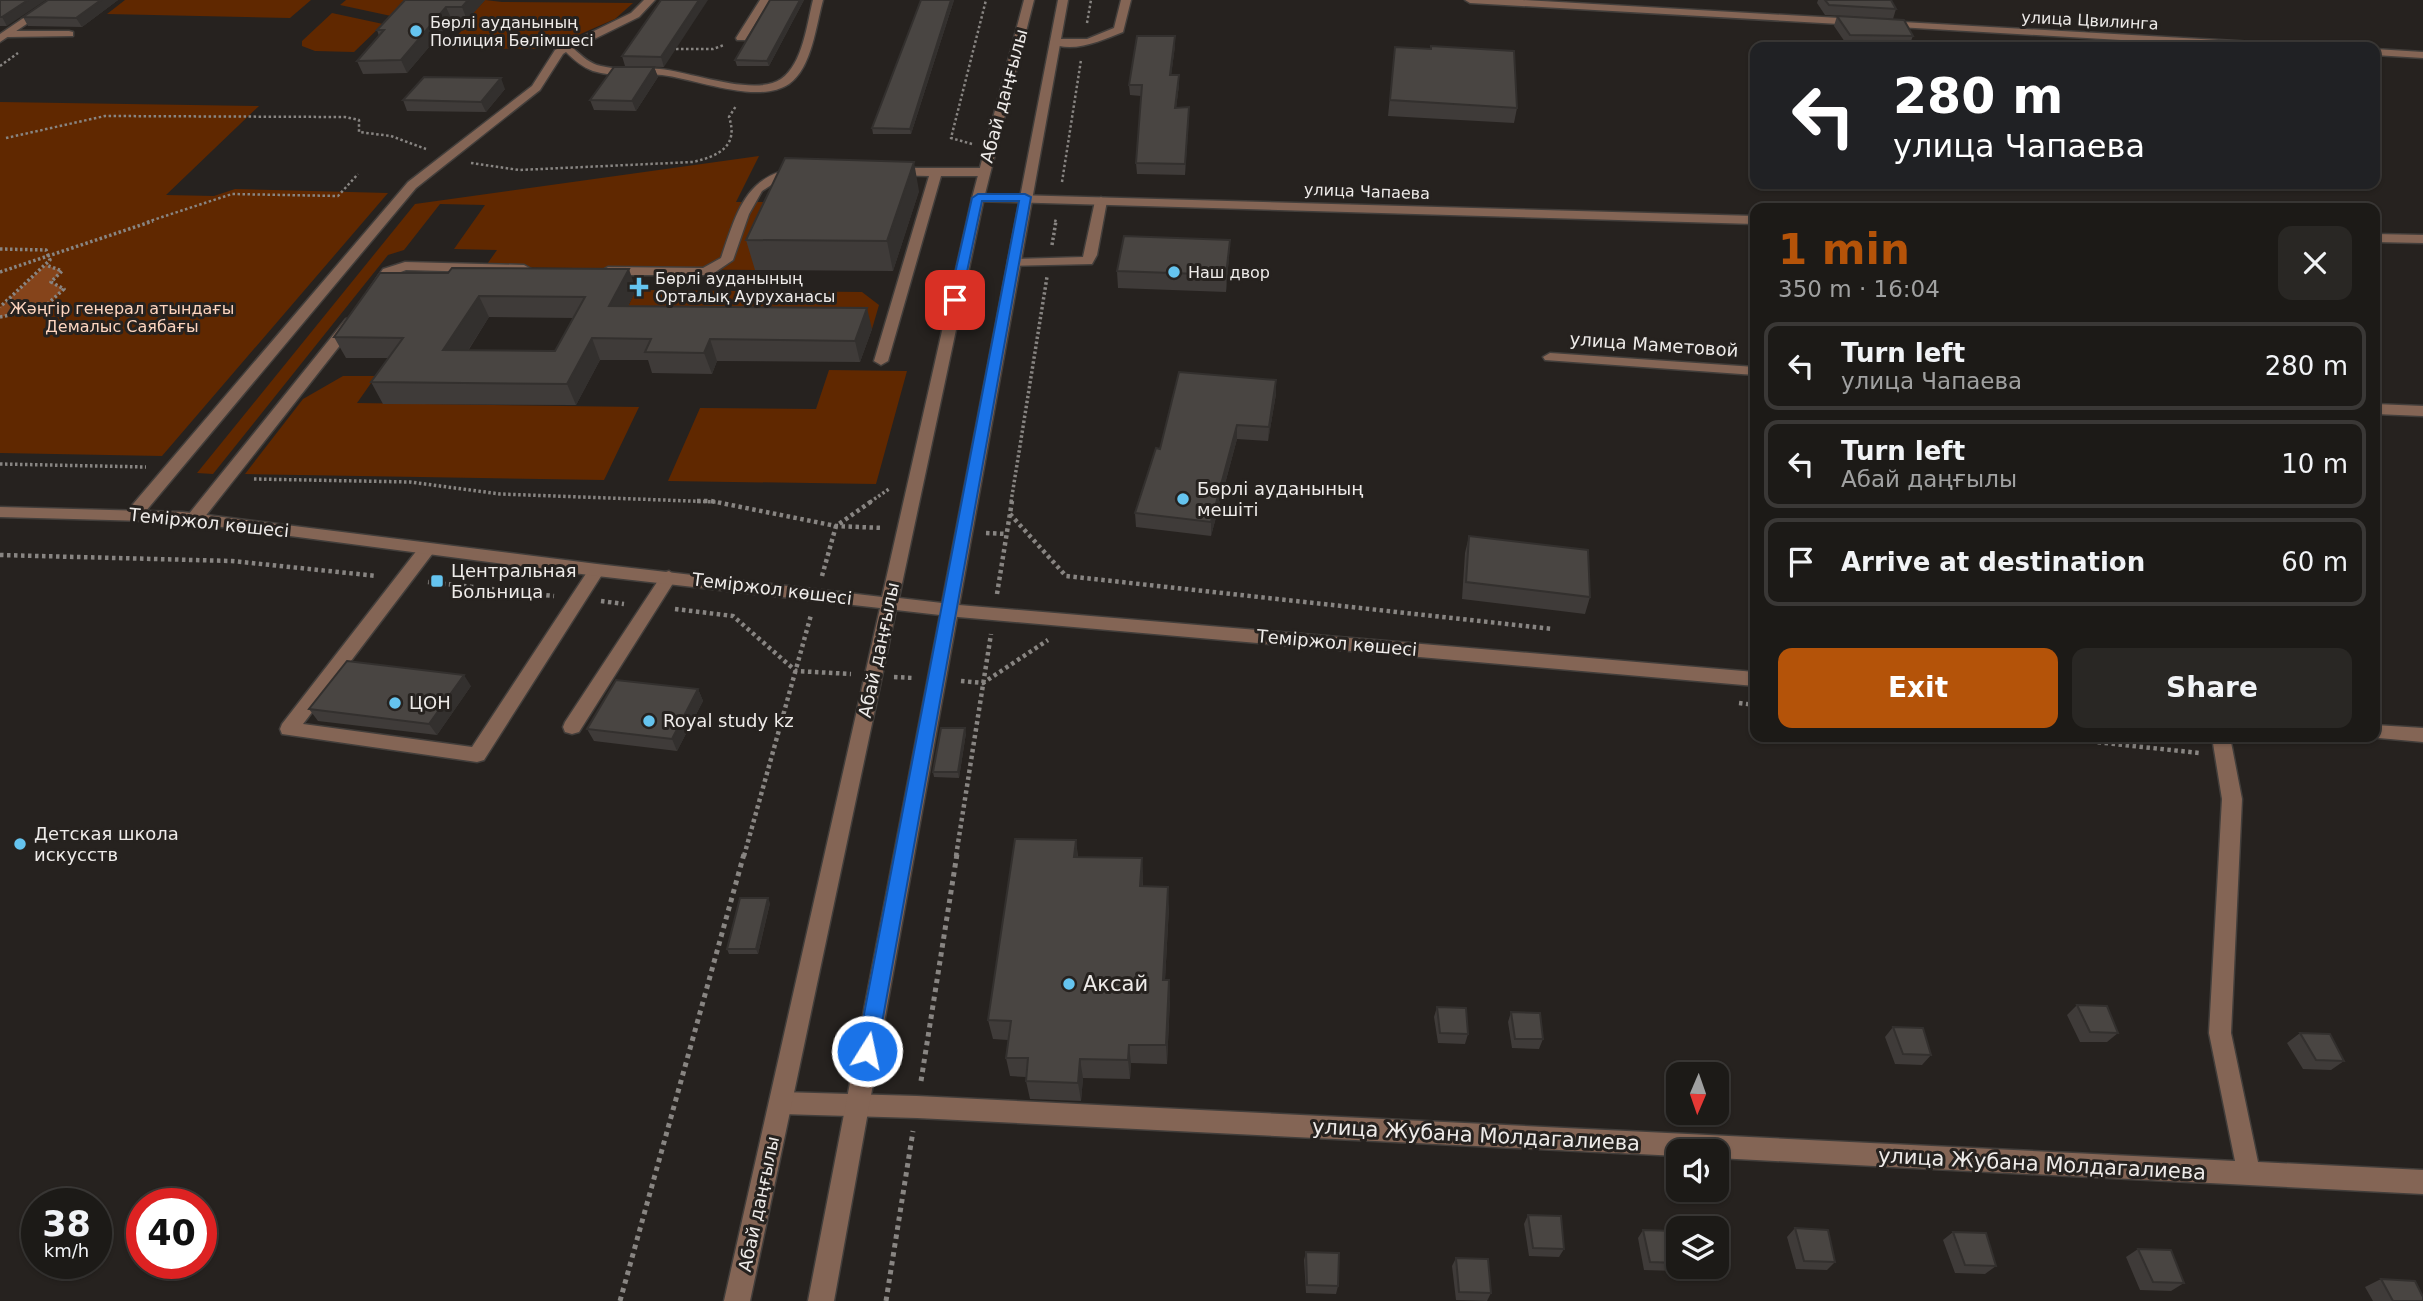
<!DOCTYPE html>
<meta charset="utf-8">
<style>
:root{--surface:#1c1a17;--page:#292724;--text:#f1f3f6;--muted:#a0a1a1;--line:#3a3836;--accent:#b45309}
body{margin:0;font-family:"DejaVu Sans",sans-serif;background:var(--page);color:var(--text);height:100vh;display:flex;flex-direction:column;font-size:26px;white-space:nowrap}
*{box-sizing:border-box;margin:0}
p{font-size:23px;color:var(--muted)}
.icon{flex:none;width:38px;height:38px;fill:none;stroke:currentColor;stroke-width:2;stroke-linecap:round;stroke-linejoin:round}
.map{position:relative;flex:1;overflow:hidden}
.sheet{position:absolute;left:1750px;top:203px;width:630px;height:539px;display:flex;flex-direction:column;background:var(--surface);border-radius:14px;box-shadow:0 2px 5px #0004,0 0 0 2px var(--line)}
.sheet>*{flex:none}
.banner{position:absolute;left:1750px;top:42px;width:630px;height:147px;border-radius:14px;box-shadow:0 2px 5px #0004,0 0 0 2px var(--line);background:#202124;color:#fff;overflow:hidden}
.needle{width:46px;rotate:182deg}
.fabs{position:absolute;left:1666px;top:1062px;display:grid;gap:14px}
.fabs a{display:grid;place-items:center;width:63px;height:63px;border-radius:14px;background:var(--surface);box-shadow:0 2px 5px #0004,0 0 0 2px var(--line);font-size:35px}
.speed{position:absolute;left:21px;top:1188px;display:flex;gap:14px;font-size:35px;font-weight:700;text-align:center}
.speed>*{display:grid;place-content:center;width:91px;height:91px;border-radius:50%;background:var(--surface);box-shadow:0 2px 5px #0004,0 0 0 2px var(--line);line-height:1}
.speed small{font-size:18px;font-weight:400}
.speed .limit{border:10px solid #d22;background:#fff;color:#111}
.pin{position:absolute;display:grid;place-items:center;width:60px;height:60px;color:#fff;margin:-30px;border-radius:14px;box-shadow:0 4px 10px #0006}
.me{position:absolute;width:77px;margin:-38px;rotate:10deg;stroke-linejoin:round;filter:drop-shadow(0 0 5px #0008)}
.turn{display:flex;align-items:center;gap:24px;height:147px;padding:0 28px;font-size:32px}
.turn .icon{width:91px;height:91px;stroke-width:2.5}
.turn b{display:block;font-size:49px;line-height:60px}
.round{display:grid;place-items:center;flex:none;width:74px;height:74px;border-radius:14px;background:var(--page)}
.headline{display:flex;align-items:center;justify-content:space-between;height:119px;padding:0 28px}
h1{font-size:42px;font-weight:600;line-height:52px;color:var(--accent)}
.action{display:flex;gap:14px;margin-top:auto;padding:14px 28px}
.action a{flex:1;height:80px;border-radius:14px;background:var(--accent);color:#fff;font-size:28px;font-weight:600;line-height:80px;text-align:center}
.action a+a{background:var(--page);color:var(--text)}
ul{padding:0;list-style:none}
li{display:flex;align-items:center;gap:21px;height:88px;margin:0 14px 10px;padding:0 14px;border:4px solid var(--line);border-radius:14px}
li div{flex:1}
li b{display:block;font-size:26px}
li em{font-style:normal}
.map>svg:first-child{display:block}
.green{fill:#602800}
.water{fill:#85441b}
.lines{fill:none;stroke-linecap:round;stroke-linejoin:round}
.service-casing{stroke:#423e3b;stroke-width:3}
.minor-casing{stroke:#423e3b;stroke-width:3}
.tertiary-casing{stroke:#423e3b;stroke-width:3}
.path-far3{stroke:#888582;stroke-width:2.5;stroke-dasharray:2.5 2.5;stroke-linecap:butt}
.path-far2{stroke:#888582;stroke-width:3.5;stroke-dasharray:2.5 2.5;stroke-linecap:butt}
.path-far1{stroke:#888582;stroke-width:4.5;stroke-dasharray:3.5 3.5;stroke-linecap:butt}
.path{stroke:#888582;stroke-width:5;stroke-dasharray:4.5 4.5;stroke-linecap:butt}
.service{fill:#846555;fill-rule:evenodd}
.minor{fill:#846555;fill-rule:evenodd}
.tertiary{fill:#846555;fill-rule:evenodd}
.wall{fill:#3f3b39;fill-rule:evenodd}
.shaded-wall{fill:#33302e}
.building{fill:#494542;stroke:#33302e;stroke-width:2;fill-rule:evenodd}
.route{fill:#1a73e8;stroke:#114b97;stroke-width:2}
.poi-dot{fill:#65c4ef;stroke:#26221f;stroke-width:2.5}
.labels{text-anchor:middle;stroke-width:6;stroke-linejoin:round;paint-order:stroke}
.far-street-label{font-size:16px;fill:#eeebe9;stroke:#26221f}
.far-poi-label{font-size:16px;fill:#eeebe9;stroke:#26221f;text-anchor:start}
.far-park-label{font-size:16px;fill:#fdd5bf;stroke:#26221f}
.street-label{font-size:18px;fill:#eeebe9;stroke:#26221f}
.poi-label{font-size:18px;fill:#eeebe9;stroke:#26221f;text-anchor:start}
.near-poi-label{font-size:21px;fill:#eeebe9;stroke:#26221f;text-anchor:start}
.near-street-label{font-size:21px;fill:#eeebe9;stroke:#26221f}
</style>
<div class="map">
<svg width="2423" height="1301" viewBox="0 0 2423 1301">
<rect width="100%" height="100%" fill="#26221f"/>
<path class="green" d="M125,0H311L290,18L107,14Z
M346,0H423L405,19L340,5Z
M485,0L502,2L633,3L615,19L546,49L445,48L471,21L467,20Z
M332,13L383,24L354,52L315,51L302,46V41Z
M0,102L259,106L166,195L214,196L235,189L388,193L162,456L0,453Z
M759,156L736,202H785L755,270L485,267L497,250L454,249L485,205L440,204L404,250L388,255L213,474L197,473L415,204Z
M636,290L862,292L879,305L872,329L618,327Z
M829,370L907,371L876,484L668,481L700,408L816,409Z
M343,376H376L357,403L639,407L604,480L245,474L303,399Z"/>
<path class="water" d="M46,265L62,271L51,282L64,289L42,309L0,317V307Z"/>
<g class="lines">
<g class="service-casing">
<path id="service" d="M644,0H655L639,17L574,49C582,56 590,64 601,66C620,71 640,67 660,69C691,72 755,97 781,79C803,64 807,23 813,0H823C816,25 812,68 789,84C758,105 697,79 662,75C639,73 616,78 593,71C582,67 574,60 566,52L563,54L540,90L416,188L140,518H128L126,514L128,510L408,182L532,86L555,50L631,13Z
M760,0H770L745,40H737L736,38Z
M69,31L73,32V36L8,37L3,34L8,31Z
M800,167L806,171L804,174L785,176L762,191L749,214L733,260L711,275H608L601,271L608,267L703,268L721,258C737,212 745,174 800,167Z
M891,168H984L990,172L984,176H941L888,361L881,365L874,361L929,176L887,175V169Z
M1101,197L1107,201L1097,255L1092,264L1008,266V260L1013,259L1083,257L1095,201Z
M405,262L524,265L531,269L524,273L406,270L393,275L380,294H370L368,291L383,269Z
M351,318L358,322L356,325L200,523H188L186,519L188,515L346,319Z
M427,543L433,545L435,549L433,553L303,724L472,747L591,566H603L605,570L484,760L477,762L282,734L280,729L282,724L421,545Z
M669,571L677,577L579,732L572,734L565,732L563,727L565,722L663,573Z"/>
</g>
<g class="minor-casing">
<path id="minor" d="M1121,0H1131L1123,32C1103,40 1070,55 1050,42L1055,39H1087L1114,28Z
M1465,0H1522L1857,19L1862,22L1857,25L1470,3Z
M1885,21L2290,44L2295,47H2239L1881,26V22Z
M2375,49L2423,52V58L2375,55Z
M978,194L1755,216V224L974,201L972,198Z
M2375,234L2423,235V243L2375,242Z
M1550,353L1755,367V375L1545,360L1543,357Z
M2375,404L2423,406V416L2375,414Z
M947,604L1755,672V686L947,616L938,610Z
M2375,725L2423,728V742L2368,737H2375Z
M2212,737H2230L2242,799L2231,1033L2258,1162L2423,1170V1194L1717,1158V1152H1678V1156L917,1118L781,1114L773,1111L770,1103L773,1095L781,1092L917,1096L2235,1161L2209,1033L2222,799Z"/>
</g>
<g class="tertiary-casing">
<path id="tertiary" d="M50,0H62L0,42V34Z
M1024,0H1034L984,198L899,598L942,603L1058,0H1068L834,1301H808L940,615L896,610L750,1301H724L880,608L597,576L183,522L0,517V507L183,512L597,564L882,597L972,198Z"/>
</g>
<path class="path-far3" d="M1087,23L1091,0
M676,49H713L724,45
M0,66L18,53
M6,138L105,116L345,117L359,120V132L391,136L426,149
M972,144L951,138L986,0
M471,163L519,170L693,162C718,156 739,147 729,117L736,106
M1062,182L1081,60
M147,222L232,194L338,196L358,174
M1055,222L1056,219"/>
<path class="path-far2" d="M1052,245L1056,221
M0,249L46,250L50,260L0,307
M0,272L153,221
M0,317L42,309L64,289L51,282L62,271L46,265
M0,464L146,467
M254,479L410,482L500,494L717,502
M870,502L889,489
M1011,502L1047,277"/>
<path class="path-far1" d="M697,501H711L836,526L883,528
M1010,514L1066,576L1553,629
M986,533L1007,534
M0,555L232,561L377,576
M822,576L836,526L872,501
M428,582L554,596
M997,594L1012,501
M601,601L624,604
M675,609L733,616L796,671L851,674
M894,677L914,678
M961,681L983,683L1048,640
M1739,703L1755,705
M2049,737L2199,753
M744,856L811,615
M956,856L991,634"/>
<path class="path" d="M921,1081L957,854
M620,1301L744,854
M886,1301L913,1131"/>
<use href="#service" class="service"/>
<use href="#minor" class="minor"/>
<use href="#tertiary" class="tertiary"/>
</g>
<path class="wall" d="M0,0L7,26H0Z
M48,0H118L82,27L28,26L23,17Z
M405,0H485L467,20H452L407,73L363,74L357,61L379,36L377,30Z
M661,0L664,67L625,66L622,56Z
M770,0H804L769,66H737L735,60Z
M921,0H954L911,134H873L872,128Z
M1818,0H1891L1896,9L1893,19L1825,15L1817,3Z
M1837,16L1913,36L1909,46L1847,45L1834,26Z
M1175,36V46L1171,75L1179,85L1176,108L1189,107L1185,175L1137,174L1136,163L1141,96L1130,95L1129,85Z
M1395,47L1517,108L1514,123L1388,116Z
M654,67L658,77L636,111L594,110L590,100Z
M505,89L486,112L407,111L403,100Z
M919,191L893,271L755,270L746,240Z
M1230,240L1229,256L1226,292L1118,288L1117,271Z
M380,273L636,290L628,306L872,329L860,362L717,361L712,374L652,373L648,360H600L576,405L383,404L371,382L388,358H346L334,337ZM489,317L574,318L555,351H468Z
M1276,380V394L1268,441L1237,439L1211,536L1136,527L1135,513L1160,449Z
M1469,536L1590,597L1585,614L1462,599L1465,553Z
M471,686L437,735L318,721L309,709Z
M698,689L703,701L677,751L594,741L587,729Z
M966,733L959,778L934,777L933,772Z
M1076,840L1078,857L1142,858L1143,886L1169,907L1165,980H1169L1170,999L1167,1064L1131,1063L1130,1079L1083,1078L1081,1101L1030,1099L1026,1081V1077L1010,1076L1006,1058L1008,1040L993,1039L988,1020Z
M770,903L758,954H729L727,949Z
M2077,1005L2118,1033L2107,1042H2080L2067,1015Z
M1437,1007L1468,1034L1465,1044L1438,1043L1434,1017Z
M1511,1012L1543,1039L1539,1049L1512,1048L1508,1022Z
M1893,1027L1931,1055L1922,1065L1895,1064L1885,1037Z
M2300,1033L2344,1061L2331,1070L2303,1069L2287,1043Z
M1528,1215L1564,1249L1559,1257L1529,1256L1524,1224Z
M1795,1228L1835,1262L1827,1270L1796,1269L1787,1237Z
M1643,1230L1678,1247V1267L1675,1271L1644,1270L1638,1238Z
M1953,1232L1996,1266L1985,1274L1955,1273L1943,1240Z
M2138,1249L2184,1283L2171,1291L2140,1290L2126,1257Z
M1306,1252L1338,1286L1336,1294L1306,1293L1304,1260Z
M1456,1258L1491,1293L1487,1301L1456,1300L1452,1266Z
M2381,1279L2423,1301H2373L2365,1287Z"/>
<path class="shaded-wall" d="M28,0H46L7,26L2,17Z
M101,0H118L82,27L76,18Z
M468,0H485L467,20L462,7Z
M699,0H708L664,67L661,57Z
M800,0H804L769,66L767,61Z
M951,0H954L911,134L910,129Z
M446,7L452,20L407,73L401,60Z
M1175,36V46L1170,85V75Z
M654,67L658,77L636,111L632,101Z
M1179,75V85L1175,118V108Z
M501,78L505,89L486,112L481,102Z
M1189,107V118L1185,175V164Z
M914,162L919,191L893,271L887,241Z
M1230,240L1229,256L1226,292V275Z
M629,269L636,290L617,327L609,306Z
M479,296L489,317L454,372L443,350Z
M867,308L872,329L860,362L855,341Z
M592,338L600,360L576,405L567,384Z
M710,339L717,361L712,374L704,353Z
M1276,380V394L1268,441L1269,427Z
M1237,425V439L1211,536V522Z
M464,675L471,686L437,735L429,724Z
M698,689L703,701L677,751L672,739Z
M965,728L966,733L959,778L958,772Z
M1076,840L1078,861L1074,857Z
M1142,858L1143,879L1141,906L1140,886Z
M1168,887L1169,907L1164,999L1163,980Z
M768,898L770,903L758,954L756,949Z
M1169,980L1170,999L1167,1064L1166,1045Z
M1129,1045L1131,1063L1130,1079L1128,1060Z
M1080,1059L1083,1078L1081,1101L1078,1083Z"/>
<path class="building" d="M0,0H28L2,17H0Z
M48,0H101L76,18L23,17Z
M405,0H468L462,7H446L401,60L357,61L384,30H377Z
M661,0H699L661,57L622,56Z
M770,0H800L767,61L735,60Z
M921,0H951L910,129L872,128Z
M1825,0H1891L1896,9L1829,5Z
M1837,16L1904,20L1913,36L1850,35Z
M1137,36H1175L1170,75H1179L1175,108L1189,107L1185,164L1136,163L1142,85H1129Z
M1431,46L1514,51L1517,108L1390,100L1395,47L1431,49Z
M614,67H654L632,101L590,100Z
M424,77L501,78L481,102L403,100Z
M785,158L914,162L887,241L746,240Z
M1124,236L1230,240L1226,275L1117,271Z
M452,268L629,269L609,306L867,308L855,341L710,339L704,353L645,352L651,339L592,338L567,384L371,382L403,338L334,337L380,273H448ZM479,296L585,297L555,351L443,350Z
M1179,372L1276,380L1269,427L1237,425L1211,522L1135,513L1156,448L1160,449Z
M1469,536L1588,550L1590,597L1466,582Z
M347,661L464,675L429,724L309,709Z
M616,680L698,689L672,739L587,729Z
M941,728H965L958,772H933Z
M1015,839L1076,840L1074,857L1142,858L1140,886L1168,887L1163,980H1169L1166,1045H1129L1128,1060L1080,1059L1078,1083L1026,1081L1028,1058H1006L1011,1021L988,1020Z
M740,898H768L756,949H727Z
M2077,1005L2107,1006L2118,1033L2090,1032Z
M1437,1007L1466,1008L1468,1034L1440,1033Z
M1511,1012L1540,1013L1543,1039H1515Z
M1893,1027L1923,1028L1931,1055L1903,1054Z
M2300,1033L2330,1034L2344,1061L2316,1060Z
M1528,1215L1561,1216L1564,1249L1533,1248Z
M1795,1228L1828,1230L1835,1262L1804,1261Z
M1643,1230L1676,1231L1678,1247V1263L1650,1262Z
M1953,1232L1986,1233L1996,1266L1965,1265Z
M2138,1249L2171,1250L2184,1283L2153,1282Z
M1306,1252L1339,1253L1338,1286L1307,1285Z
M1456,1258L1488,1259L1491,1293L1459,1292Z
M2381,1279L2415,1281L2423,1297V1301H2393Z"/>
<path class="route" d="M978,194H1025L1031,197L877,1051L874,1058L867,1061L860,1058L857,1051L1019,201H982L961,300L955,303L949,300L972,198Z"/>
<g class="poi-dot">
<circle cx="416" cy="31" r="7"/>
<circle cx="1174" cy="272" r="7"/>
<path d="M635.5 276.5h7v7h7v7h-7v7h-7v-7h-7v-7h7z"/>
<circle cx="1183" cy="499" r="7"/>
<rect x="430" y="574" width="14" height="14" rx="3.5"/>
<circle cx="395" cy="703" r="7"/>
<circle cx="649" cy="721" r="7"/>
<circle cx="20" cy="844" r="7"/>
<circle cx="1069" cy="984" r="7"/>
</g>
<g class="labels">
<g class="far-street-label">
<text transform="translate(2090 20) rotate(3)" y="6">улица Цвилинга</text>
<text transform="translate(1367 191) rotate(2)" y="6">улица Чапаева</text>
</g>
<g class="far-poi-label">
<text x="430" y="28">Бөрлі ауданының<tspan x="430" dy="18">Полиция Бөлімшесі</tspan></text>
<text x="1188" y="278">Наш двор</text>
<text x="655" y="284">Бөрлі ауданының<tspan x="655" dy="18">Орталық Ауруханасы</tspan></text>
</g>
<g class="far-park-label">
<text x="122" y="314">Жәңгір генерал атындағы<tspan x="122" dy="18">Демалыс Саябағы</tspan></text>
</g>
<g class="street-label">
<text transform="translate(1004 96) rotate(-75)" y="6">Абай даңғылы</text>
<text transform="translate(1654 345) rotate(4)" y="6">улица Маметовой</text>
<text transform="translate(209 523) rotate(6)" y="6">Теміржол көшесі</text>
<text transform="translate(772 589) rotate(7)" y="6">Теміржол көшесі</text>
<text transform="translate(1337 643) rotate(5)" y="6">Теміржол көшесі</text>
<text transform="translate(879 650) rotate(-78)" y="6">Абай даңғылы</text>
<text transform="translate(759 1204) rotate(-78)" y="6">Абай даңғылы</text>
</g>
<g class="poi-label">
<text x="1197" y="495">Бөрлі ауданының<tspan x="1197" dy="21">мешіті</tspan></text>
<text x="451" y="577">Центральная<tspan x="451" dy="21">Больница</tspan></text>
<text x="409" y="709">ЦОН</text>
<text x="663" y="727">Royal study kz</text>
<text x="34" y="840">Детская школа<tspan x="34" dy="21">искусств</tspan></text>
</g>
<g class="near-poi-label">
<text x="1083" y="991">Аксай</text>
</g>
<g class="near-street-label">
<text transform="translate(1476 1135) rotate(3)" y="7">улица Жубана Молдагалиева</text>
<text transform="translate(2042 1164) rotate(3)" y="7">улица Жубана Молдагалиева</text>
</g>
</g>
</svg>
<div class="fabs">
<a><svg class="needle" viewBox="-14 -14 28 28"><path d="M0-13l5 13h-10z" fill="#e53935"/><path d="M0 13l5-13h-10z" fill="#a0a1a1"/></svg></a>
<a><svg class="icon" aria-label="sound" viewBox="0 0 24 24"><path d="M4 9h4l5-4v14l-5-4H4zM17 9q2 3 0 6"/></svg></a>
<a><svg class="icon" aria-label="layers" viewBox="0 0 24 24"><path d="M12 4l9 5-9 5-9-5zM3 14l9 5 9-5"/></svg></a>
</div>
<div class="speed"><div>38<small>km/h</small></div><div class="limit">40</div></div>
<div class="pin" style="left:955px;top:300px;background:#d93025"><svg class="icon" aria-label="arrive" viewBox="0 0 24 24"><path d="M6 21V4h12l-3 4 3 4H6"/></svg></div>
<svg class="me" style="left:867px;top:1051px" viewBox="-20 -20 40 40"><circle r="17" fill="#1a73e8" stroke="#fff" stroke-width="3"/><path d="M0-11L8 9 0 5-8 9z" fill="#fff"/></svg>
<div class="banner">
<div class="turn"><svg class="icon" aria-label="left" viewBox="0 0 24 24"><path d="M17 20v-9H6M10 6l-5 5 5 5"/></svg><div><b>280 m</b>улица Чапаева</div></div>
</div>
<section class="sheet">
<div class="headline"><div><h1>1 min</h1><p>350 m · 16:04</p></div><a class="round"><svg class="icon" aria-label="close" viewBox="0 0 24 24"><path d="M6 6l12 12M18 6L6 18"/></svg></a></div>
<ul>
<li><svg class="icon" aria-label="left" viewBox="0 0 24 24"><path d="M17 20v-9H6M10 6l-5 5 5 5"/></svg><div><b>Turn left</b><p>улица Чапаева</p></div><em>280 m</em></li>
<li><svg class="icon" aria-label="left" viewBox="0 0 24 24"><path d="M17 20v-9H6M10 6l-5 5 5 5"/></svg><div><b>Turn left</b><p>Абай даңғылы</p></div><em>10 m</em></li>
<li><svg class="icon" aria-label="arrive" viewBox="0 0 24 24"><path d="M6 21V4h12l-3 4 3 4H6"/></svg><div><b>Arrive at destination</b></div><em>60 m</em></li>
</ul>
<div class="action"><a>Exit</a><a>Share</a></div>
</section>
</div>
